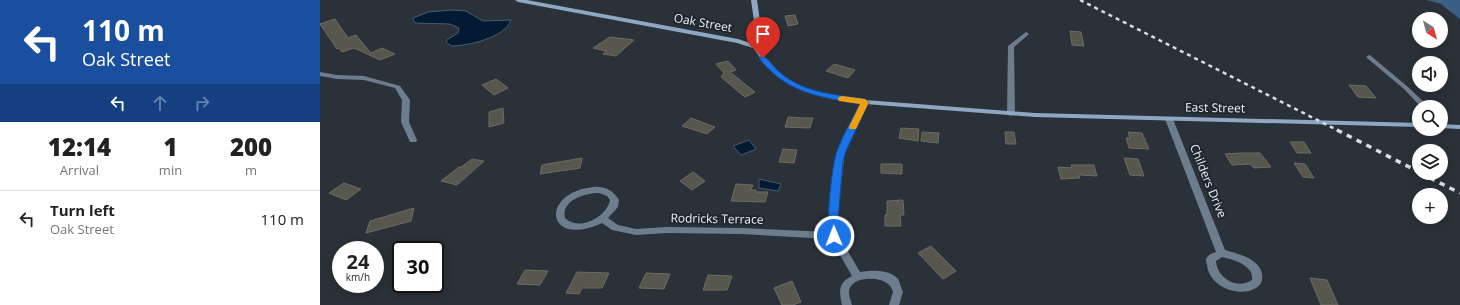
<!DOCTYPE html>
<style>
:root{--surface:#fff;--page:#f2f2f2;--text:#222;--muted:#767676;--line:#e0e0e0}
body{margin:0;font-family:"Open Sans",sans-serif;background:var(--page);color:var(--text);height:100vh;display:flex;flex-direction:column;font-size:15px;white-space:nowrap}
*{box-sizing:border-box;margin:0}
p{font-size:13px;color:var(--muted)}
.icon{flex:none;width:22px;height:22px;fill:none;stroke:currentColor;stroke-width:2;stroke-linecap:round;stroke-linejoin:round}
.map{position:relative;flex:1;overflow:hidden}
.panel{display:flex;flex-direction:column;background:var(--surface);width:320px}
.panel>*{flex:none}
.guide{background:#1a4fa0;color:#fff;overflow:hidden}
.needle{width:26px;rotate:144deg}
.controls{position:absolute;left:1092px;top:12px;display:grid;gap:8px}
.controls a{display:grid;place-items:center;width:36px;height:36px;border-radius:50%;background:var(--surface);box-shadow:0 2px 10px #0003;font-size:20px}
.speed{position:absolute;left:12px;top:241px;display:flex;gap:8px;font-size:20px;font-weight:700;text-align:center}
.speed>*{display:grid;place-content:center;width:52px;height:52px;border-radius:50%;background:var(--surface);box-shadow:0 2px 10px #0003;line-height:1}
.speed small{font-size:10px;font-weight:400}
.speed .limit{border:2px solid #111;border-radius:6px;background:#fff;color:#111}
.pin{position:absolute;display:grid;place-items:center;width:34px;height:34px;color:#fff;margin:-41px -17px;border-radius:50% 50% 50% 0;rotate:-45deg;box-shadow:0 0 4px #0007}
.pin .icon{rotate:45deg}
.me{position:absolute;width:44px;margin:-22px;rotate:359deg;stroke-linejoin:round;filter:drop-shadow(0 0 3px #0008)}
.turn{display:flex;align-items:center;gap:14px;height:84px;padding:0 16px;font-size:18px}
.turn .icon{width:52px;height:52px;stroke-width:2.5}
.turn b{display:block;font-size:28px;line-height:34px}
.lanes{display:flex;align-items:center;height:38px;padding:0 16px;background:#0003;justify-content:center;gap:20px;direction:ltr}
.lanes .off{opacity:.35}
.eta{display:flex;justify-content:space-evenly;align-items:center;height:68px;text-align:center}
.eta b{font-size:24px;font-weight:800;line-height:28px}
ul{padding:0;list-style:none}
li{display:flex;align-items:center;gap:12px;height:56px;padding:0 16px;border-top:1px solid var(--line)}
li div{flex:1}
li b{display:block;font-size:15px}
li em{font-style:normal}
main{display:flex;flex:1;min-height:0}
.map>svg:first-child{display:block}
.forest{fill:#3b5e83}
.water{fill:#021a33;stroke:#495b6e}
.building{fill:#58574e;stroke:#6d6c63}
.lines{fill:none;stroke-linecap:round;stroke-linejoin:round}
.street{fill:#6d7d8e;fill-rule:evenodd}
.secondary{fill:#8ea8c3;fill-rule:evenodd}
.rail-far1{stroke:#dadee2;stroke-width:2.5;stroke-dasharray:4 4;stroke-linecap:butt}
.rail{stroke:#dadee2;stroke-width:3.5;stroke-dasharray:5.5 5.5;stroke-linecap:butt}
.route{fill:#1a73e8;stroke:#114b97}
.slow{fill:#f59e0b}
.labels{text-anchor:middle;stroke-width:4;stroke-linejoin:round;paint-order:stroke}
.street-label{font-size:12px;fill:#eef2f6;stroke:#21272e}
</style>
<main>
<section class="panel">
<div class="guide">
<div class="turn"><svg class="icon" aria-label="left" viewBox="0 0 24 24"><path d="M17 20v-9H6M10 6l-5 5 5 5"/></svg><div><b>110 m</b>Oak Street</div></div>
<div class="lanes"><svg class="icon" aria-label="left" viewBox="0 0 24 24"><path d="M17 20v-9H6M10 6l-5 5 5 5"/></svg><svg class="icon off" aria-label="ahead" viewBox="0 0 24 24"><path d="M12 20V5M6 11l6-6 6 6"/></svg><svg class="icon off" aria-label="right" viewBox="0 0 24 24"><path d="M7 20v-9h11M14 6l5 5-5 5"/></svg></div>
</div>
<div class="eta">
<div><b>12:14</b><p>Arrival</p></div>
<div><b>1</b><p>min</p></div>
<div><b>200</b><p>m</p></div>
</div>
<ul>
<li><svg class="icon" aria-label="left" viewBox="0 0 24 24"><path d="M17 20v-9H6M10 6l-5 5 5 5"/></svg><div><b>Turn left</b><p>Oak Street</p></div><em>110 m</em></li>
</ul>
</section>
<div class="map">
<svg width="1140" height="305" viewBox="0 0 1140 305">
<rect width="100%" height="100%" fill="#2b3138"/>
<path class="forest" d="M1106,0H1140V19L1121,4Z"/>
<path class="water" d="M132,10L146,11L163,21L191,20C185,38 147,46 131,46L126,42L128,39L138,33L139,28L130,24L95,23L93,18L108,12Z
M429,140L436,149L421,155L413,146Z
M439,179L461,184L458,191L439,188Z"/>
<path class="building" d="M475,15L478,24L468,26L465,16Z
M15,19L28,38L36,35L51,53L62,48L75,54L60,60L34,48L22,52L19,48L17,49L0,24Z
M750,31L761,32L764,46L752,45Z
M290,37L314,40L296,56L283,54L286,51L273,48Z
M408,61L416,70L410,72L435,92L425,97L401,77L404,73L396,64Z
M514,64L535,70L528,78L506,71Z
M176,79L188,88L174,95L162,85Z
M1029,85L1046,86L1056,98L1038,97Z
M183,108L184,123L169,127V112Z
M468,117L483,118H493L490,128L465,127Z
M371,118L395,127L387,134L362,126Z
M581,128L599,129L598,141L579,138Z
M602,132L619,133L618,143L601,141Z
M685,132H694L696,144H686Z
M808,132L822,133L829,149L809,148L806,138H810Z
M970,142H984L991,153H977Z
M463,149L477,150L474,163L459,162Z
M920,153H940L951,167L934,168L930,164L912,165L905,154Z
M262,158L260,168L220,174L222,165Z
M804,158L818,159L824,176L810,175Z
M152,159L164,161L137,185L121,181L139,167H141Z
M974,163L985,164L994,178L983,177Z
M561,164H582V174L561,173Z
M751,165H774L777,176L759,175L760,178L741,179L738,167L752,168Z
M373,172L385,181L372,190L360,181Z
M24,183L41,189L26,200L9,193Z
M416,184L433,185L431,190H436V192H448L445,202L411,201Z
M583,200L584,215H580L581,226H565V215H567V201Z
M94,208L91,221L46,233L50,221Z
M611,246L636,271L623,279L598,253Z
M205,270L228,271L220,285L197,284Z
M257,272L289,273L282,288H262L259,294L246,293Z
M326,273L350,274L344,289L319,288Z
M388,275L412,276L407,290H383Z
M990,278L1007,280L1018,305H1001Z
M472,281L481,302L473,305H462L454,288Z"/>
<g class="lines">
<path class="street" d="M706,32L709,34L708,35L694,47L695,114L691,116L687,114L688,46Z
M1049,55L1051,56L1088,87L1109,107H1101L1084,89L1047,58L1046,57Z
M0,72L17,75L44,76L80,86L90,100L89,122L97,140L96,142H90L81,122L82,100L75,88L44,80L17,79L0,76Z
M542,100H548L549,102L525,151L517,220L519,236L540,272C552,270 569,269 578,279C580,282 581,288 583,292L579,305H569L573,292C572,289 571,286 568,284C559,276 529,276 529,293C529,297 531,301 532,305H522C519,291 518,283 532,276L511,239L421,234L346,233L316,235L292,230L282,223C226,249 219,193 273,187C284,186 293,190 299,200L298,207L288,218L298,225L316,229L346,227L421,228L509,232V220L517,151ZM279,193L287,196L290,200C287,217 259,232 245,218C241,200 265,193 279,193Z
M846,117H849L853,119L905,250C919,254 945,260 942,280C941,286 935,289 929,291C912,295 889,284 887,265C886,262 885,259 888,256C890,254 893,253 896,252L845,119ZM902,257C914,260 934,265 932,280C917,290 897,278 896,261Z"/>
<path class="secondary" d="M195,0H207L418,39L433,44L436,35L431,0H437L442,35L438,47L445,57L462,75L480,86L503,93L545,100L715,113L1099,123V127L715,117L545,104L502,97L476,88L458,77L441,59L433,48L417,43L198,2Z
M1121,124L1140,125V129L1121,128Z"/>
<path class="rail-far1" d="M760,0L1019,131"/>
<path class="rail" d="M1017,130L1099,172
M1100,173L1140,193"/>
</g>
<path class="route" d="M443,56L445,57C451,63 456,70 463,75C486,93 517,95 545,99L549,102L526,151L523,161L518,220L519,236L518,239H510C505,229 512,163 517,151C523,135 532,119 540,104C499,97 466,93 439,58Z"/>
<path class="slow" d="M522,96L545,99L549,102L536,129H530L529,127L540,104L519,101L518,99L519,97Z"/>
<g class="labels">
<g class="street-label">
<text transform="translate(383 23) rotate(10)" y="4">Oak Street</text>
<text transform="translate(895 108) rotate(1)" y="4">East Street</text>
<text transform="translate(888 181) rotate(68)" y="4">Childers Drive</text>
<text transform="translate(397 219) rotate(1)" y="4">Rodricks Terrace</text>
</g>
</g>
</svg>
<div class="controls">
<a><svg class="needle" viewBox="-14 -14 28 28"><path d="M0-13l5 13h-10z" fill="#e53935"/><path d="M0 13l5-13h-10z" fill="#767676"/></svg></a>
<a><svg class="icon" aria-label="sound" viewBox="0 0 24 24"><path d="M4 9h4l5-4v14l-5-4H4zM17 9q2 3 0 6"/></svg></a>
<a><svg class="icon" aria-label="search" viewBox="0 0 24 24"><circle cx="10" cy="10" r="6"/><path d="M15 15l6 6"/></svg></a>
<a><svg class="icon" aria-label="layers" viewBox="0 0 24 24"><path d="M12 4l9 5-9 5-9-5zM3 14l9 5 9-5"/></svg></a>
<a>+</a>
</div>
<div class="speed"><div>24<small>km/h</small></div><div class="limit">30</div></div>
<div class="pin" style="left:443px;top:58px;background:#d93025"><svg class="icon" aria-label="arrive" viewBox="0 0 24 24"><path d="M6 21V4h12l-3 4 3 4H6"/></svg></div>
<svg class="me" style="left:514px;top:236px" viewBox="-20 -20 40 40"><circle r="17" fill="#1a73e8" stroke="#fff" stroke-width="3"/><path d="M0-11L8 9 0 5-8 9z" fill="#fff"/></svg>
</div>
</main>
